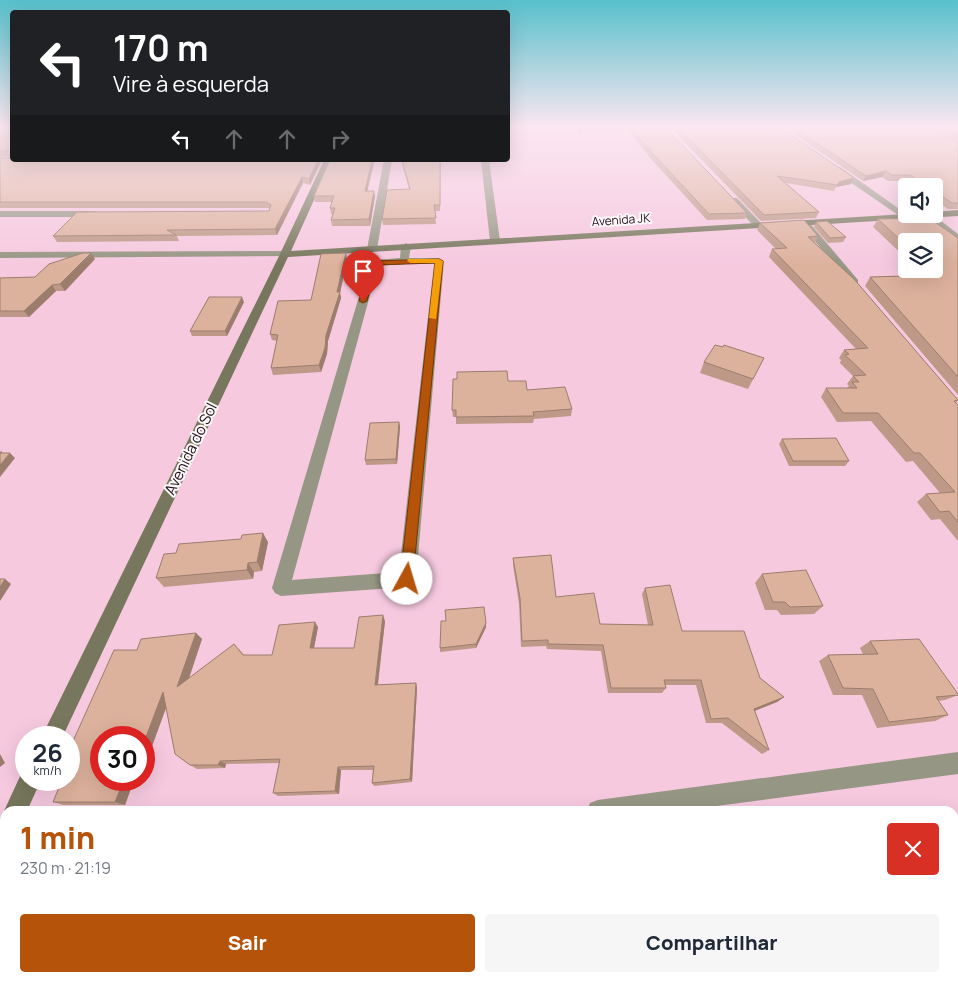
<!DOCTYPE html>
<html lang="pt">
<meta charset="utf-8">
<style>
:root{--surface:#fff;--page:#f6f6f7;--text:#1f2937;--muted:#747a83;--accent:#b45309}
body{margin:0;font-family:Manrope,sans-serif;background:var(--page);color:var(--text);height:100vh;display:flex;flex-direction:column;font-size:19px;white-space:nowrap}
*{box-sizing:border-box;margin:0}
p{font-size:16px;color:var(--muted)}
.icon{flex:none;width:28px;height:28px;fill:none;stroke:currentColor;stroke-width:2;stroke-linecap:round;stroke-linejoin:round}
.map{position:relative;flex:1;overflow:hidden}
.panel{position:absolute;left:0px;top:806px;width:959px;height:176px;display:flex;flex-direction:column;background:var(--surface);border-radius:15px 15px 0 0;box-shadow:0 5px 20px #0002}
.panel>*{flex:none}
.hud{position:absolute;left:10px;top:10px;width:500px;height:152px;border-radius:5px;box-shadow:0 5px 20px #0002;background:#202124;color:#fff;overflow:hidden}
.buttons{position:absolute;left:898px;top:178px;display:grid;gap:10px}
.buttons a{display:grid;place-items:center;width:45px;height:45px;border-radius:5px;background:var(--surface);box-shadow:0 5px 20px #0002;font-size:25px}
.speed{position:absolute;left:15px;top:726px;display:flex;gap:10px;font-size:25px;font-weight:700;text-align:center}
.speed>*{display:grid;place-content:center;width:65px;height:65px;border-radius:50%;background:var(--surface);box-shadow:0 5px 20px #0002;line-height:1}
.speed small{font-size:12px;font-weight:400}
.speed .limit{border:8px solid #d22;background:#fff;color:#111}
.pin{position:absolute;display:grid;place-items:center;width:42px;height:42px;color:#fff;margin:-51px -21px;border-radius:50% 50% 50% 0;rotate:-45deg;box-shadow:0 0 5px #0007}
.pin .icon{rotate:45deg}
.me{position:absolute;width:55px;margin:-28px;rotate:6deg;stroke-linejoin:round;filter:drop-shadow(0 0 4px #0008)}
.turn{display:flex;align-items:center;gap:18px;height:105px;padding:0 20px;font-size:22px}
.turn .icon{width:65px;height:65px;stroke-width:2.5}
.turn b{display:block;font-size:35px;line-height:42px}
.lanes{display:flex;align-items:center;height:48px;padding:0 20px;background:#0003;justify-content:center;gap:25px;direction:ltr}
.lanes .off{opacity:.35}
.round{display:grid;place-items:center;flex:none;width:52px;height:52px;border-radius:5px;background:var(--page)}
.headline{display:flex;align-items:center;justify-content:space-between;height:85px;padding:0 20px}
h1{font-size:30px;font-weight:800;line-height:38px;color:var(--accent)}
.primary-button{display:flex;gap:10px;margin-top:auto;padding:10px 20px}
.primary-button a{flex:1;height:58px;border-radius:5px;background:var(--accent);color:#fff;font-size:20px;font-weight:800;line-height:58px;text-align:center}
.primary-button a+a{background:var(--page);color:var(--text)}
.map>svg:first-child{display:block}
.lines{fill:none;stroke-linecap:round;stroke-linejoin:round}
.street{fill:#969684;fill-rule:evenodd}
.secondary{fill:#76775c;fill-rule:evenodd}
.wall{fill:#be9987}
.shaded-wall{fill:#9b7d6e}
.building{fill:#ddb29d;stroke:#9b7d6e}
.route{fill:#b45309;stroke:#753606}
.slow{fill:#f59e0b}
.labels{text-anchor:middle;stroke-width:4;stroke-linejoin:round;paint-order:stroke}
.far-street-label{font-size:12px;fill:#1f1018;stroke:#fcf7f9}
.street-label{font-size:15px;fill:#1f1018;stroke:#fcf7f9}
</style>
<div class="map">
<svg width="958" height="982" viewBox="0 0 958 982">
<rect width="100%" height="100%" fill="#f6c9df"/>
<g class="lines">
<path class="street" d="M384,160H392L377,249L372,252L367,249Z
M481,160H489L500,241L495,244L490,241Z
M834,167H840L908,215L901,217L834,171Z
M731,198H737L760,222V226H754L731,202Z
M0,211H96L100,214L96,217H0Z
M923,214H932L958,234V241Z
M805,220L808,221L858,280V284H850L802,225V221Z
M406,243L411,246L409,258H439L444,261L416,579L413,584L407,587L281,596L275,593L272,588L369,263L374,260L400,258L401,246ZM404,264H434L399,572L292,580L378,266Z
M285,251L290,254L288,256L0,258V252Z
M958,752V774L679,811H587L590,803L598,800Z
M0,878H5V902H0Z"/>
<path class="secondary" d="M324,160H332L291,251L906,214H934V212L958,210V216L288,257L62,738H41L280,254Z
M26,771V780H41L27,811H5V814L4,811L22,772Z
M5,821V853L0,855V823Z"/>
</g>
<path class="wall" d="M575,128H666L747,213L745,219L707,220L652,160L627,128L587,129L579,134Z
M671,128H781L854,178L851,184L836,187L834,191L786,183L819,212L816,218L761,221Z
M785,128H929L958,143V209H948L934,199V186H915L906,181H888L882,177L863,181Z
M931,128H958V142Z
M0,132H12V160H322L310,185L303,183L277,235L177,236L179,241L57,242L53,236L269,211L270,209L268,208H0V158H9L12,156L0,157Z
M330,160H383L382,162H374L367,191L375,196L370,226H332L331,220L333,214H331L330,208L332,202H315L314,196Z
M393,160H441L440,211H435L436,224L383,225L382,219L409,189L401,161H394Z
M878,219L958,238V395L865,286L870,277L925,275L918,269H934L906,241V258L873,227Z
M816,222L846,237L843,242L828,243L814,227Z
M760,223L818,236L815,242L958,400L956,403L958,405V541L940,519L931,520L917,502L926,494L940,493L913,461L906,462L871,421L837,422L821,397L826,388H847L849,386L847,384L853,376L840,363L841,360L839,358L844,350L856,349L769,257L772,249H776L757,230Z
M95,259L65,291H56L29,317H0V278L35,277Z
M347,259L340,293L341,298L328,341L327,354L321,372L273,375L271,368L277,341L272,340L270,334L311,300Z
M244,302L227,336H192L190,331Z
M764,358L748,389L700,373L704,362Z
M508,381L527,390L572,409L571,416L534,419L533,423L456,424V417H453L452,410Z
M399,422L400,427L397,464L366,465L365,460Z
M782,439L849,461L845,466H789L779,444Z
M241,539L268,542L262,571L254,572L253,579L164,587L156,578L176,553Z
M513,558L556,597L600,624L648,625L642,594L645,588L682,631L760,678L784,697L777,702L755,711L769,750L762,754L722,723H706L696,685H665L666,688L662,693H608L601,651L547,649L546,646L521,647L519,604L513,565Z
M762,574L823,606L814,614L781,615L777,610H765L755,583Z
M385,621L378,685L416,683L417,688L412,782L374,786L372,783L373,770H341L339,794L278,796L273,793L279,763L226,764L225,768L197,769L190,765L166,708L144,768V738L101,780H134L125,805H63L53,802L137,650L196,633L202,639L189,679L239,649L244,655H272L318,627L314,648H354Z
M446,621L486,627L476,648L440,652V648Z
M870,641L958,695L945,700L938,701L948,715L935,721L877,728L862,695H833L819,661L828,655L863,654L860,648Z
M0,972H5V978L0,982Z
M552,978H638L639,982H552Z
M664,978H927L929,982H665Z"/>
<path class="shaded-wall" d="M580,128H587V129L579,134Z
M318,160H322L310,185L309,179Z
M372,160H374V162L366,197L365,191Z
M886,171L882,177L863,181L866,176Z
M302,177L303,183L277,235L275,229Z
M854,178L851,184L836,187L839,182Z
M374,191L375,196L370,226L369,219Z
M91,253L95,259L65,291L60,284Z
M346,253L347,259L340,293L341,298L328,341L327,354L321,372L319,365Z
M52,285L56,291L29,317L24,311Z
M242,297L244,302L227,336L225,331Z
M399,422L400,427L397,464L396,459Z
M10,453L15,458L0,477V465Z
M263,533L268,542L262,571L257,562Z
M248,563L254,572L253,579L247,570Z
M5,579L11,584L0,601V587Z
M383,615L385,621L377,690L375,685Z
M315,622L318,627L313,653L310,648Z
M486,623V627L476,648V644Z
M196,633L202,639L184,692L177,687Z
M416,683L417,688L412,782L410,779Z
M163,692L170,697L144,768V742Z
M784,697L777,702L748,713L754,709Z
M0,754L5,763L0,767Z
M220,761L226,764L225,768L218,765Z
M338,767L341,770L339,794L335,791Z
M124,780H134L125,805L115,802Z
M183,978H192L190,982H182Z"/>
<path class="building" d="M631,128H666L747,213L709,214L653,154Z
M678,128H781L854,178L839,182L837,185L777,176L819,212L764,215Z
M794,128H929L958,143V203H952L934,191V186H927L910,175H892L886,171L866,176Z
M944,128H958V135Z
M0,132H12V153L9,151H0Z
M12,156V160H318L309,179L302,177L275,229L167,230L176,235L53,236L77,212L269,211L271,205L266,202H0V158H9Z
M330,160H372L365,191H374L369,219L331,220L335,208H330L334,196H314Z
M402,160H440V205H434L436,218L382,219L387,190L410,189Z
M929,218L958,238V377L870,277L940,275L933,269H934V241H906V245L878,219Z
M804,220L818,236L808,237L854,279L958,400L954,401L958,405V522L949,511L940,512L926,494L955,492L920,453H914L878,413H843L826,388H857L852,382H859L853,376L866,375L845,355L849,354L844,350L868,348L772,249L787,248L760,223Z
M827,221L846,237L830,238L816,222Z
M83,253H91L60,284L52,285L24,311H0V278L35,277L49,264Z
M346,253L337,292H340L326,335L325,348L319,365L271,368L278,335L270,334L278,301L311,300L321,254Z
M209,297H242L225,331H190Z
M715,345L723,347L724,345L764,358L753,379L704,362Z
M507,371L508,381H526L527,390L565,387L572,409L533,412L534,416L456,417V410H452L453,379H457V372Z
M399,422L396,459L365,460L370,423Z
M836,438L849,461H793L782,439Z
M0,452H2L0,453H10L0,465Z
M263,533L257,562L248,563L247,570L156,578L164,554L176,553L179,544L241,539L242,535Z
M551,555L556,597L594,593L600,624L653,625L645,588L670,585L682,631H744L760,678L784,697L754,709L769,750L728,718L711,719L701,680H664L666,688H611L603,645L548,644V640L522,641L520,598L513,558Z
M806,570L823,606L790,607L785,602H773L762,574Z
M0,579H5L0,587Z
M484,607L486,623L476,644L440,648L441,621H446L445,610Z
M383,615L375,685L416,683L410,779L372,783L374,766L338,767L335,791L273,793L280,759L220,761L218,765H190L175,754L163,692L144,742V738H101V780H124L115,802H53L62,780H69V750L114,650H137L141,639L196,633L177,687L234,644L243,655H272L279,625L315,622L310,648H354L359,617Z
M919,639L958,694V695L936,697L948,715L889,722L873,689L843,688L828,655L878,654L870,641Z
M954,840H958V955H954Z
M0,974H5V978H183L182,982H0Z
M219,978H415V982H218Z
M554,978H638L639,982H554Z
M669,978H927L929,982H670Z"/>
<linearGradient id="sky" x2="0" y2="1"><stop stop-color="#57c0cc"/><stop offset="0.48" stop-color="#fbe7f1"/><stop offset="1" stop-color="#fbe7f1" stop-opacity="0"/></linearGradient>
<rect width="958" height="265" fill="url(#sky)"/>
<path class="route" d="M439,259L443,261L413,579L411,583L407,585L402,583L400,579L435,263L377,265L367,301L363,303L359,301L371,261Z"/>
<path class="slow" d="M408,259H439L443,261L436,319L429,318L435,263H411L407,261Z"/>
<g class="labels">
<g class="far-street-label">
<text transform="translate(621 220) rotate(-4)" y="4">Avenida JK</text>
</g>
<g class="street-label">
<text transform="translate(191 449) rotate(-64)" y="5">Avenida do Sol</text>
</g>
</g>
</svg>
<div class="buttons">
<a><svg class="icon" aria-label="sound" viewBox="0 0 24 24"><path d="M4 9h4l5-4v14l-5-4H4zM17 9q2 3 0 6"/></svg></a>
<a><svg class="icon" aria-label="layers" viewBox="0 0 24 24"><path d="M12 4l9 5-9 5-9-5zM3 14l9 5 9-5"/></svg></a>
</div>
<div class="speed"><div>26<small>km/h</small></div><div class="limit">30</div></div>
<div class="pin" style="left:363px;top:301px;background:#d93025"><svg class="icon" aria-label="arrive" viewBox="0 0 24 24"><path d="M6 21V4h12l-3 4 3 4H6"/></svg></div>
<svg class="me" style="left:407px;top:579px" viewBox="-20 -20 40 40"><circle r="19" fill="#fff"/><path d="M0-13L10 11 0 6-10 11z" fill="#b45309"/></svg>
<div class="hud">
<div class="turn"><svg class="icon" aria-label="left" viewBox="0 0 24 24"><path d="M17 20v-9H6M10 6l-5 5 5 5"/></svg><div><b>170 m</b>Vire à esquerda</div></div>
<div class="lanes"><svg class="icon" aria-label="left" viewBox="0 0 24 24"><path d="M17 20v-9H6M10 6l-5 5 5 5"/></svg><svg class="icon off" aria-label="ahead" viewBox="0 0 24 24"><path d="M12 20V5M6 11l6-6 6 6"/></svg><svg class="icon off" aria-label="ahead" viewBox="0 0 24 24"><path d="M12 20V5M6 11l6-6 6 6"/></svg><svg class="icon off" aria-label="right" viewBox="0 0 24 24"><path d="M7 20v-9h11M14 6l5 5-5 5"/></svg></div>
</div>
<section class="panel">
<div class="headline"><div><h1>1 min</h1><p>230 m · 21:19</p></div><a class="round" style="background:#d93025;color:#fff"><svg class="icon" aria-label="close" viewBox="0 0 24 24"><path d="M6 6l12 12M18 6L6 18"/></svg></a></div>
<div class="primary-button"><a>Sair</a><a>Compartilhar</a></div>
</section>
</div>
